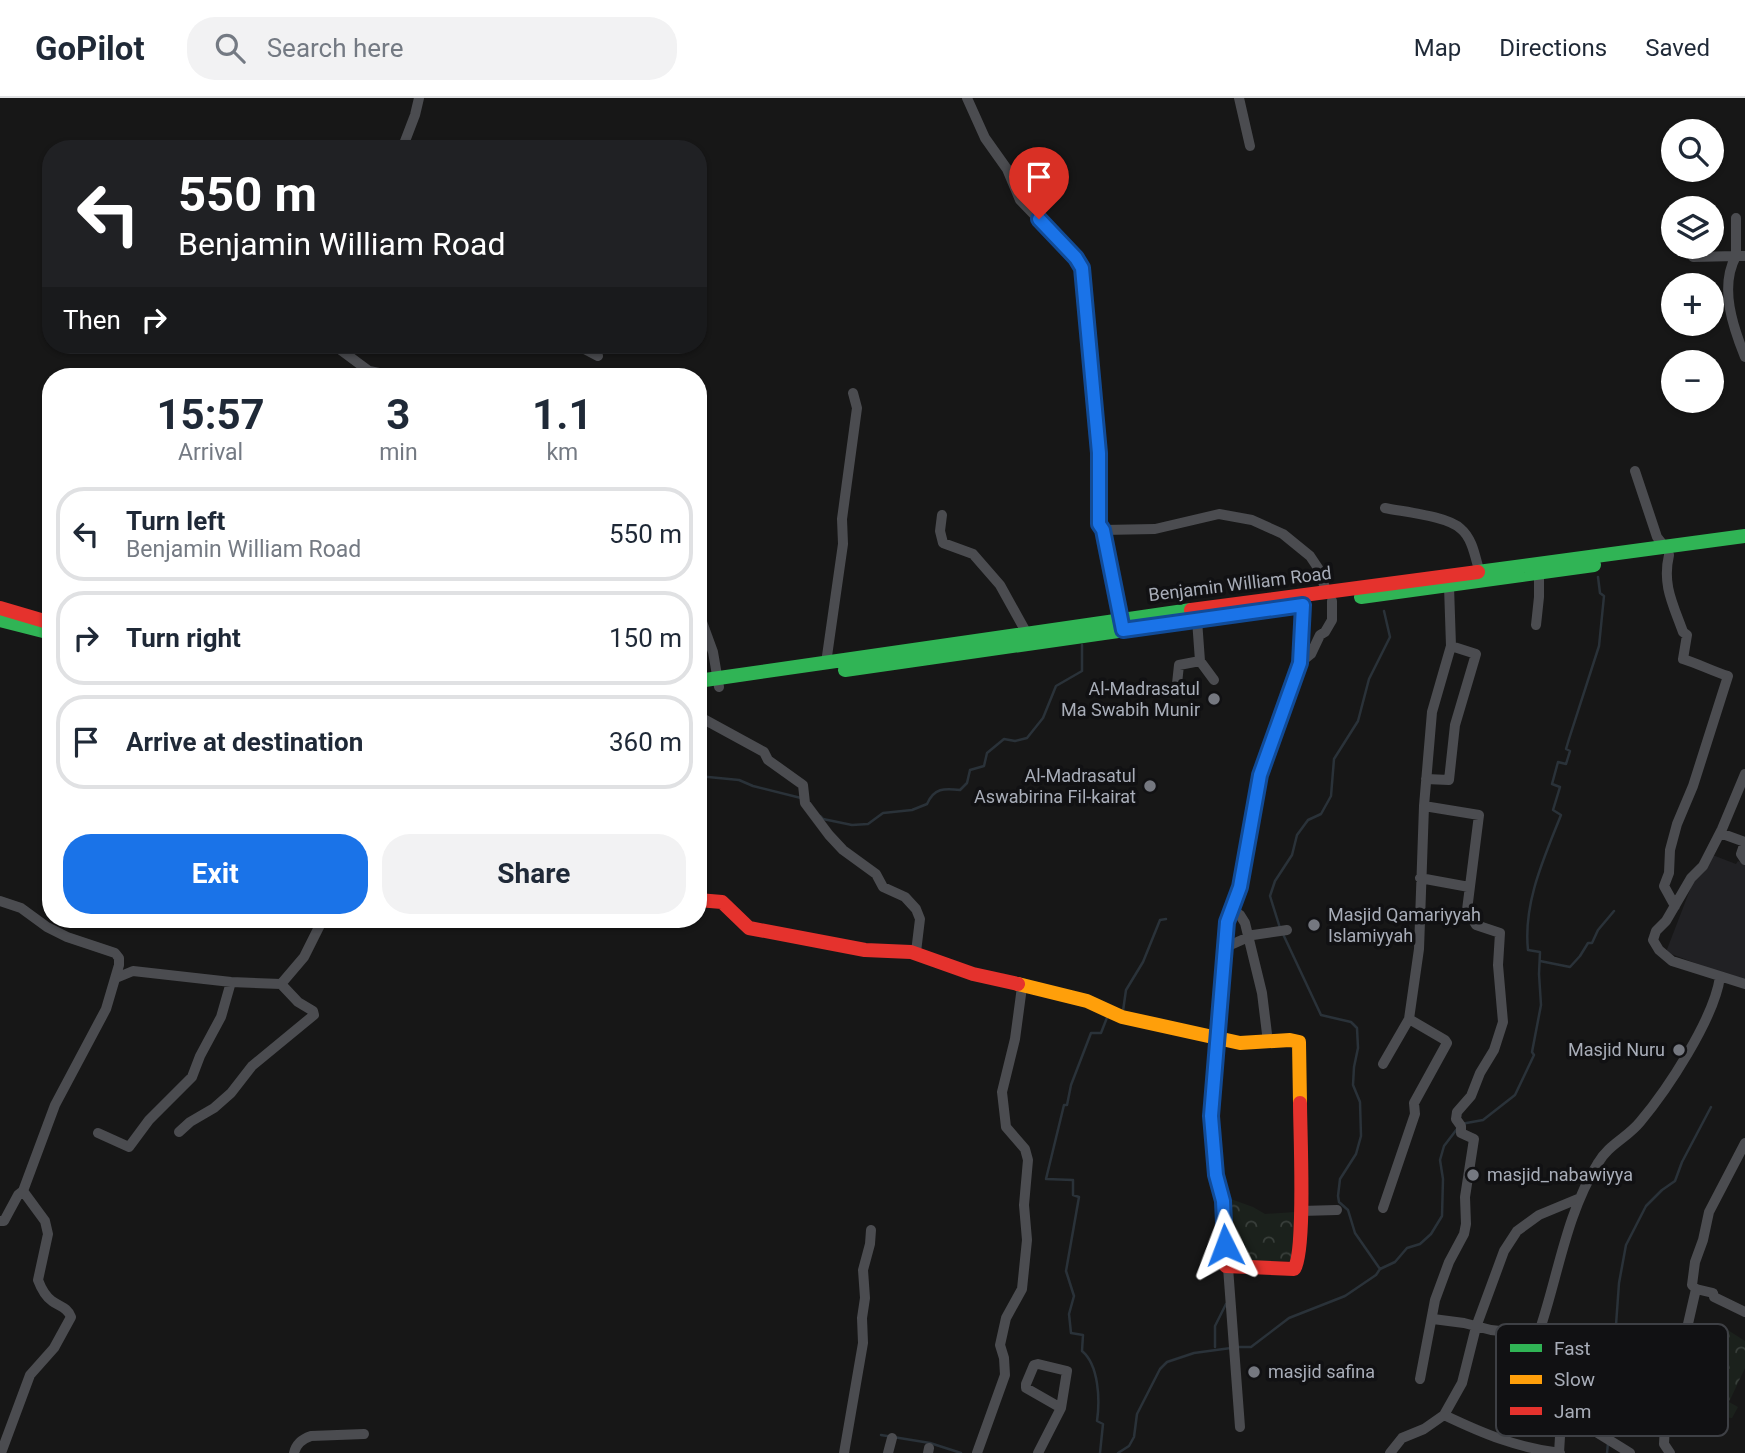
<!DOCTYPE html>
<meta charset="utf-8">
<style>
:root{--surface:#fff;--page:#f2f2f3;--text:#1f2937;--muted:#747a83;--line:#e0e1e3;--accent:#1a73e8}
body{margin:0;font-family:Roboto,sans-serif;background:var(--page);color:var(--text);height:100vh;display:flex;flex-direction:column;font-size:26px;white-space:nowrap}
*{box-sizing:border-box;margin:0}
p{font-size:23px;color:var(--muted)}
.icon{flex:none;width:38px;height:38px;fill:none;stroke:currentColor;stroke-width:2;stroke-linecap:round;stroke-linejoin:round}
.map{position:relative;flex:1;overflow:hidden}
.panel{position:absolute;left:42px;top:270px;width:665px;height:560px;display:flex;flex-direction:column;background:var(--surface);border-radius:28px;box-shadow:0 2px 5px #0004}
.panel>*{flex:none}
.hud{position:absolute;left:42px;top:42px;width:665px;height:214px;border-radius:28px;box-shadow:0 2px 5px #0004;background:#202124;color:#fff;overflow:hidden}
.buttons{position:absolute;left:1661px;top:21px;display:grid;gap:14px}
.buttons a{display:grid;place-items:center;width:63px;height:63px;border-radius:50%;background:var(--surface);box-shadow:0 2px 5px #0004;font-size:35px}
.pin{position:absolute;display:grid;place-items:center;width:60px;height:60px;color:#fff;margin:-72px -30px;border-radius:50% 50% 50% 0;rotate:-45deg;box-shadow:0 0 7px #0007}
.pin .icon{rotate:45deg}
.me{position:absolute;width:77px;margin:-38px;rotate:357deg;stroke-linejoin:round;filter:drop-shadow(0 0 5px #0008)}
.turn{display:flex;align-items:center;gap:24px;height:147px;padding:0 21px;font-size:32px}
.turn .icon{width:91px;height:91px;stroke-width:2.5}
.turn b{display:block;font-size:49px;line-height:60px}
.then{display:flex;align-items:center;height:66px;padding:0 21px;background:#0003;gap:14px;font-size:26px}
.eta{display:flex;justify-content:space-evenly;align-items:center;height:119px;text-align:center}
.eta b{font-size:42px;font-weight:700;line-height:49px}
.cta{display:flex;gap:14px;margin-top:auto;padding:14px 21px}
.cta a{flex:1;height:80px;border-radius:28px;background:var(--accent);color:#fff;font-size:28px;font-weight:700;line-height:80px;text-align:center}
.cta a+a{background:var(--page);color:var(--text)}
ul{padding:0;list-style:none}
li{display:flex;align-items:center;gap:21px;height:94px;margin:0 14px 10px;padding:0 7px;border:4px solid var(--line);border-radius:28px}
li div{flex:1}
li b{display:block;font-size:26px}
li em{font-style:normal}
header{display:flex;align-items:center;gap:42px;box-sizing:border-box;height:98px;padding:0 35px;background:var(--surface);border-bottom:2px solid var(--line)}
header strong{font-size:33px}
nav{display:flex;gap:38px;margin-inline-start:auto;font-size:24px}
.search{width:490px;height:63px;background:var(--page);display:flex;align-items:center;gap:18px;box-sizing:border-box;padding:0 24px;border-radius:28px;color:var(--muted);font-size:26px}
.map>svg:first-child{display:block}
.built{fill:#212124}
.park{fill:url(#park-crowns)}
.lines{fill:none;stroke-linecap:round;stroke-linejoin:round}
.stream{stroke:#2a3239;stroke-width:2.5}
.street{stroke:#4b4c50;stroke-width:10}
.fast{stroke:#30b455;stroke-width:14}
.slow{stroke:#ff9f0a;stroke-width:14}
.jam{stroke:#e5322d;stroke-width:14}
.route-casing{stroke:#114b97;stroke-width:18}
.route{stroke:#1a73e8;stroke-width:12}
.poi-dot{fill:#757880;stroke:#111113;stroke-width:2.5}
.labels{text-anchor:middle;stroke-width:7;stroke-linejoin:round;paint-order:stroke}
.street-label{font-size:18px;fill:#a8adb8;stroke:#111113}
.poi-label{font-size:18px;fill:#a8adb8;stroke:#111113;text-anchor:end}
.key{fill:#111113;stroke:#3e4045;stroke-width:2}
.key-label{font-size:19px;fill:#a8adb8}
</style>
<header>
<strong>GoPilot</strong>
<div class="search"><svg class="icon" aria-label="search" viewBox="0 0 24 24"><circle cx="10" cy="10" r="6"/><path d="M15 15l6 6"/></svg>Search here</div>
<nav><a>Map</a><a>Directions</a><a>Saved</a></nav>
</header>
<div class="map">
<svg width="1745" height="1355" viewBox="0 0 1745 1355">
<defs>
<pattern id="park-crowns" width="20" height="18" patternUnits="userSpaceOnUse" patternTransform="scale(1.75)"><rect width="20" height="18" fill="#1b211c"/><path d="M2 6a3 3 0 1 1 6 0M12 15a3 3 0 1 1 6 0" fill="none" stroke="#393f3b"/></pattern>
</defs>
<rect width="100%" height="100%" fill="#171717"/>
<path class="built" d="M1710,756L1736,766L1738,763L1745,765V884L1666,854L1698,771Z"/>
<path class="park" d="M1225,1099L1253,1109L1265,1116L1296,1114L1292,1163H1229Z
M1716,1228L1723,1229L1745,1243V1270L1729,1304L1738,1309L1732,1320L1688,1316L1692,1295H1681C1689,1261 1689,1252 1716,1228Z"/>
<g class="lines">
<path class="stream" d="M698,678L739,682L753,688L801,700
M820,718L823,721L852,727L868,726L883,715L912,712L927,706C934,690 944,690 960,692L967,685L970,672L984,668L987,655L1004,641L1015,643L1027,640L1043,620L1056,588L1082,573V547
M1280,830L1270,798L1275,783L1292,757L1297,737L1308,722L1321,716L1331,698L1334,661L1358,623L1369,581L1390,539L1384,513
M1283,836L1321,917L1351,924L1357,930L1358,950L1354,969L1353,987L1360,1004L1361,1038L1356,1056L1340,1081L1338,1098L1339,1104L1348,1112L1355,1135L1380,1171
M1540,863L1570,869L1580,858L1588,845H1592L1598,832L1614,813
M1123,913L1126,892L1143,864L1160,822L1166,821
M1461,1026L1483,1022L1515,997L1534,957L1532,954L1541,907L1539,876L1540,854L1528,852C1523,805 1544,760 1561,717L1553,712L1560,689L1552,686L1558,664L1566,666L1570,653L1566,651L1569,641L1599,548L1604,498L1600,495L1598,479
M1215,1249V1228L1226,1206
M1237,1249H1251L1289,1220L1345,1198L1376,1177L1380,1171L1395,1164L1407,1150L1420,1146L1431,1136L1442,1118L1443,1081L1440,1062L1444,1048L1457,1031
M881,1337L930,1345L961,1355
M1609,1339L1618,1298L1616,1293L1620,1274L1616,1227L1619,1185L1626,1147L1646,1108L1662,1092L1675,1083L1682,1064L1711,1009
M1100,1355L1103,1326L1097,1323C1100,1302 1099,1267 1082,1253L1083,1237L1071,1235L1069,1216L1074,1198L1066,1173L1079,1099L1073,1097V1082L1046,1081L1064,1007H1067L1071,987L1091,935H1101L1108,917
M1118,1355L1129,1348L1134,1339L1137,1316L1160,1271L1167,1264L1194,1255L1231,1250
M1607,1355L1608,1345"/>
<path class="street" d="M967,0L985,40L1007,71L1020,102L1076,160L1082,170L1099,355V426L1103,432L1155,431L1219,416L1252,422L1283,436L1310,458L1318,470L1327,495
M1239,0L1250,48
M402,51L415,17L419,0
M1745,158H1736C1719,189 1733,229 1745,259
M1693,159L1736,158V120
M334,247L369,273L394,278
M577,247L598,258
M1635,373L1657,439L1665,449
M1385,410C1404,414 1448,418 1461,431C1472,440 1475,458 1479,472
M942,417L940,433L943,445L973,456L1000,487L1026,534
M1103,432L1122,525
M1669,457C1662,487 1673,506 1683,534L1687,537L1683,561C1699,566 1712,573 1728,578L1693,688L1677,726L1670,752L1669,775L1664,788L1675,808
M698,513L713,554L719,589
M1197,522L1200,563L1214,582
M1536,527L1539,499V475
M826,565L843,446L842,421L857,310L853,295
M1300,565L1311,556L1320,537L1325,534L1332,522V503
M1176,595L1179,567L1200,563
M698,618L764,654L768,662L803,687L805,705L829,737L843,752L876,776L883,789L905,799L916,811L920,821L916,854
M1745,676L1722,731L1703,768L1691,780L1666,823L1656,833L1653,842L1659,852L1672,863L1745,886
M1426,681L1449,682L1455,627L1476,556L1451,548
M1720,735L1745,744
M1745,744L1741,756L1745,762
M1420,780L1469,789
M0,803L21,810L47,829L67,839L115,855L119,860V867L106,911L55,1007L23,1093L45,1123L48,1136L38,1182C41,1190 45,1198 52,1203C60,1209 67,1209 71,1219L54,1250L30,1277L1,1355
M1232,811L1240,817L1245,825L1262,895L1268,944
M1226,849L1253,837L1287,832
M116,880L133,873L231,884L281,886L304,859L323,821
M1383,966L1409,921L1419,851L1424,708
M179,1034L190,1024L214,1010L231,995L252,968L314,917L313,913L298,904L281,886
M98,1035L129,1049L149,1022L192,979L200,958L221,919L231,884
M1383,1110L1415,1016L1414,1005L1447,945L1445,942L1409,921
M1301,1113L1337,1112
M0,1123H4L18,1097L23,1093
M1696,1191L1713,1195L1714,1199L1745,1214
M1433,1221L1464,1225L1491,1232L1538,1237
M1420,1281L1435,1202L1449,1164L1464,1136L1466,1126L1465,1099L1474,1041L1461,1035V1028L1456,1021L1457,1014L1471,998L1480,975L1494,952L1503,924L1498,867L1500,835L1476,827L1467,812L1479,717L1424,708L1432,614L1451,548L1449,488
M1444,1317C1484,1336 1515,1349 1560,1355
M1561,1322L1593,1332L1630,1355
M1240,1329L1223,1103L1216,1077L1211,1019L1227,825L1240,789L1260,677L1300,565L1303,507
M294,1355C296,1346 302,1341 311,1338L364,1336
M844,1355L863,1245L862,1220L865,1200L863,1172L870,1146L871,1132
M888,1355L892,1340
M928,1355L929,1350
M977,1355L1005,1277L1004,1260L1000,1247L1006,1220L1022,1191L1027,1142L1024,1107L1028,1062L1025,1051L1006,1029L1002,994L1015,941L1022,889
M1038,1355L1061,1310L1067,1273L1038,1266L1034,1267L1026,1286V1290L1061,1310
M1390,1355L1402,1340L1424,1331L1444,1317L1462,1285L1476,1229L1504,1153L1517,1133L1539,1117L1580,1100
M1559,1355L1561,1322C1545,1306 1558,1273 1555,1251L1538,1237C1558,1180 1565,1118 1598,1065C1608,1047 1627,1040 1640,1024C1667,992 1714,921 1720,879
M1670,1355L1664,1346L1665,1326L1696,1191L1692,1187L1695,1164L1703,1142L1709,1114L1745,1045"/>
<path class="fast" d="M1478,474L1745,438
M1361,499L1594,467
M0,522L51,535
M845,572L1244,515
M698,583L1191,512"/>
<path class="slow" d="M1018,886L1087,903L1122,919L1240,945L1290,942L1299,944L1300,1005"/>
<path class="jam" d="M0,510L51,525
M1191,512L1478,474
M698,802L722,804L749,830L865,852L911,854L973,876L1018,886
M1226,1168L1294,1171C1306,1154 1300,1034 1300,1005"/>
</g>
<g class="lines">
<g class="route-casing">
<path id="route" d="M1039,121L1076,160L1082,170L1099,355V426L1103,432L1123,532L1303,507L1300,565L1260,677L1240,789L1227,824L1211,1018L1216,1077L1223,1103L1225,1147"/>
</g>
<use href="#route" class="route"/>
</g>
<g class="poi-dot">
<circle cx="1214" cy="601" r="7"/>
<circle cx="1150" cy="688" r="7"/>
<circle cx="1314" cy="827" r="7"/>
<circle cx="1679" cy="952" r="7"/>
<circle cx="1473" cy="1077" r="7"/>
<circle cx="1254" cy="1274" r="7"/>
</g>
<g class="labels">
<g class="street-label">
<text transform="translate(1240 486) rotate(-7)" y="6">Benjamin William Road</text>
</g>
<g class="poi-label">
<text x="1200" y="597">Al-Madrasatul<tspan x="1200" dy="21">Ma Swabih Munir</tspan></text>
<text x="1136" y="684">Al-Madrasatul<tspan x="1136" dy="21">Aswabirina Fil-kairat</tspan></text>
<text x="1328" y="823" text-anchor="start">Masjid Qamariyyah<tspan x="1328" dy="21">Islamiyyah</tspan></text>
<text x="1665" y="958">Masjid Nuru</text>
<text x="1487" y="1083" text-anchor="start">masjid_nabawiyya</text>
<text x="1268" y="1280" text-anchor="start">masjid safina</text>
</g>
</g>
<rect x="1496" y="1226" width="232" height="112" rx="10" class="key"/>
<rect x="1510" y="1246" width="32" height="8" fill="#30b455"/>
<rect x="1510" y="1277" width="32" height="9" fill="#ff9f0a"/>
<rect x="1510" y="1309" width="32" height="8" fill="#e5322d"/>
<g class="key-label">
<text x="1554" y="1257">Fast</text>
<text x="1554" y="1288">Slow</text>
<text x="1554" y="1320">Jam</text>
</g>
</svg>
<div class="buttons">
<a><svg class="icon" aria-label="search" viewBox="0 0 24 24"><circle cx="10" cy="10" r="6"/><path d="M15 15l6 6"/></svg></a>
<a><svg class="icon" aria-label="layers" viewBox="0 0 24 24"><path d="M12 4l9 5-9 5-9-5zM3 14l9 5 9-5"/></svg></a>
<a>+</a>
<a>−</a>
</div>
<div class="pin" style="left:1039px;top:121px;background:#d93025"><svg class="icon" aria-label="arrive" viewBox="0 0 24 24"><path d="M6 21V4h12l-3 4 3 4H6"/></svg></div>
<svg class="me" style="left:1225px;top:1147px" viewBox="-20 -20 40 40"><path d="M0-17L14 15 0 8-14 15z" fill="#1a73e8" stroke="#fff" stroke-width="4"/></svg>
<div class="hud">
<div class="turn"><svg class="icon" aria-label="left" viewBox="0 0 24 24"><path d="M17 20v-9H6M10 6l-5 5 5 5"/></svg><div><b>550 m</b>Benjamin William Road</div></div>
<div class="then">Then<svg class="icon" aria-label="right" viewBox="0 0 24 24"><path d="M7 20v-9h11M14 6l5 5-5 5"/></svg></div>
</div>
<section class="panel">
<div class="eta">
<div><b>15:57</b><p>Arrival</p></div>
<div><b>3</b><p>min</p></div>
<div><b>1.1</b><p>km</p></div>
</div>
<ul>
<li><svg class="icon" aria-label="left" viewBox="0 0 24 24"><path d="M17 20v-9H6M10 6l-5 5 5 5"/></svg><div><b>Turn left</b><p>Benjamin William Road</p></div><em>550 m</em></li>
<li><svg class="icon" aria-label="right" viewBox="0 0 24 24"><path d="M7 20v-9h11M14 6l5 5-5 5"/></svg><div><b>Turn right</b></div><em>150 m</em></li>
<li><svg class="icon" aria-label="arrive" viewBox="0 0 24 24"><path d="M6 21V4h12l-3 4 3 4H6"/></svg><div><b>Arrive at destination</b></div><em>360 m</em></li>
</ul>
<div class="cta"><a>Exit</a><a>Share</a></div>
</section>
</div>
